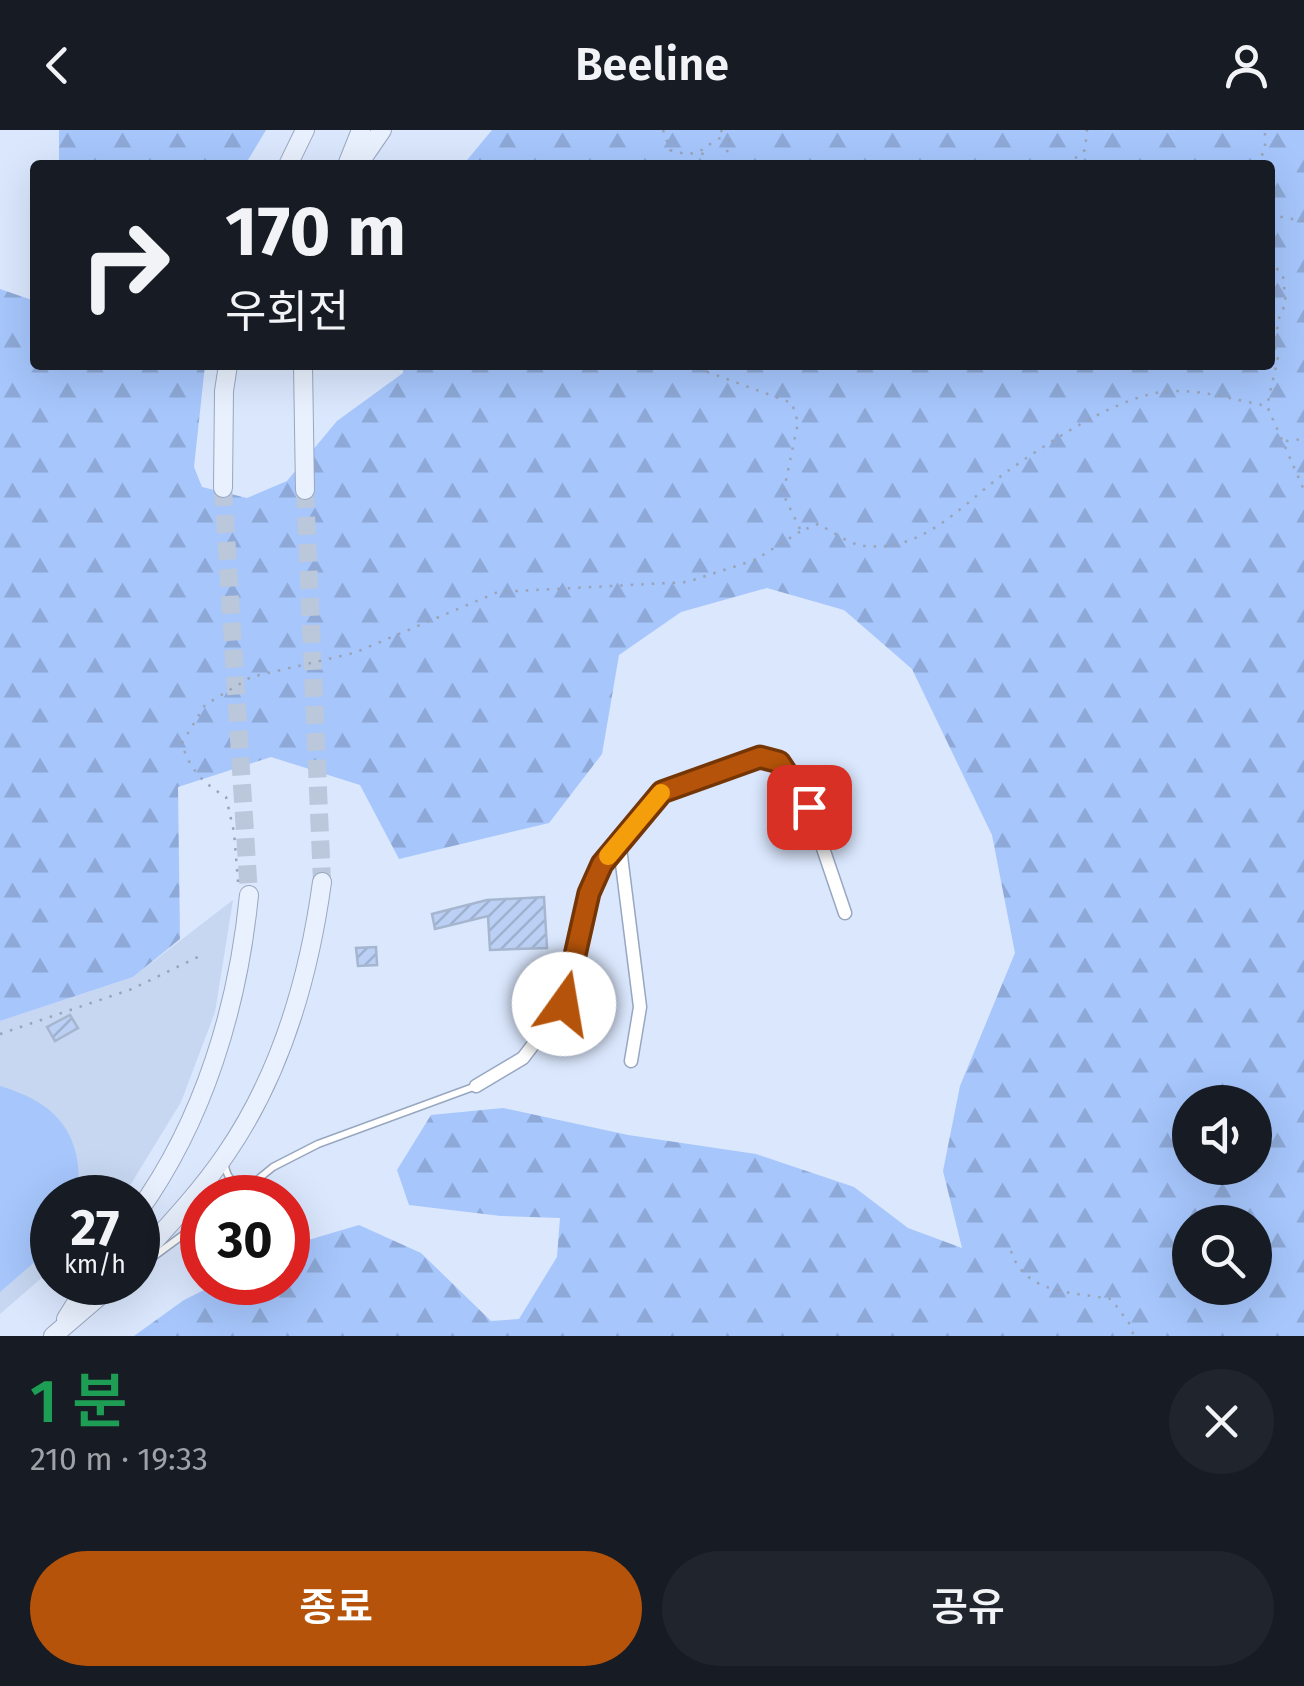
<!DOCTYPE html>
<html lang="ko">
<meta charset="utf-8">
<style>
:root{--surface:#171b24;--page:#20242c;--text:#f1f3f6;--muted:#9ea1a6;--accent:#b45309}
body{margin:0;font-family:"Fira Sans","Noto Sans KR",sans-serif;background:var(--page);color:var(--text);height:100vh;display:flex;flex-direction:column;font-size:38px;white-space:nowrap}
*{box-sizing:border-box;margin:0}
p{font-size:32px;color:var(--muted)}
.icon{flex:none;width:55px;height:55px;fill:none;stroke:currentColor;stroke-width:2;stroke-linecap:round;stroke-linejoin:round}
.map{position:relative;height:1206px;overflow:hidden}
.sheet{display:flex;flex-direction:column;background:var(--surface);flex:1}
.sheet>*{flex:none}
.top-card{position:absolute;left:30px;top:30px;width:1245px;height:210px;border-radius:10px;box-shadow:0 10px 40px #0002;background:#171b24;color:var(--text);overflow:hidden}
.buttons{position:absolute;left:1172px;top:955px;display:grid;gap:20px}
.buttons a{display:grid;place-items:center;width:100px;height:100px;border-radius:50%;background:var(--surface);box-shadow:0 10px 40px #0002;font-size:50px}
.speed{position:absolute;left:30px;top:1045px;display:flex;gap:20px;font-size:50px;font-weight:700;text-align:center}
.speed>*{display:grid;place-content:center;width:130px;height:130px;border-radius:50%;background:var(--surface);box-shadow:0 10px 40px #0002;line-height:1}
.speed small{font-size:25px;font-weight:400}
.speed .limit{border:15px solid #d22;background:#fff;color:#111}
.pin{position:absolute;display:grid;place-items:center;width:85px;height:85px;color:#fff;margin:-42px;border-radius:20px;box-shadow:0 5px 15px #0006}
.me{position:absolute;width:110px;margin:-55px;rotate:13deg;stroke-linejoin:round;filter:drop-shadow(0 0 8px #0008)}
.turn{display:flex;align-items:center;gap:35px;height:210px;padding:0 30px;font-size:45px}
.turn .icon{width:130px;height:130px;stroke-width:2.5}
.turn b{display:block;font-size:70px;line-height:85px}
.round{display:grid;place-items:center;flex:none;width:105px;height:105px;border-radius:52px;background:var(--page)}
.summary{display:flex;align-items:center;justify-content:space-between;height:170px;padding:0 30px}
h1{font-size:60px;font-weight:600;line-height:75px;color:#1e9e55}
.action{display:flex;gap:20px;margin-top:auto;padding:20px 30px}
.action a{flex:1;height:115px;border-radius:60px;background:var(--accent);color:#fff;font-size:40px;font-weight:600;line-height:115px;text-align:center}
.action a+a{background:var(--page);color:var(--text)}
header{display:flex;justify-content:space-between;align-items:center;height:130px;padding:0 30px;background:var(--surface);font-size:45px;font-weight:600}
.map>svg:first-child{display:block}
.built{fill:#c7d7f1}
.forest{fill:url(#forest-firs);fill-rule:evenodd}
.park{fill:#a6c6fc}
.building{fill:url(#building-hatch);stroke:#a6b6cf;stroke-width:2.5}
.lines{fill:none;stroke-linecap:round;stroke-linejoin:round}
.secondary-tunnel{stroke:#bbc7db;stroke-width:18;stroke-dasharray:18 9;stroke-linecap:butt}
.lane-casing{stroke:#98a7c0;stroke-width:9}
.street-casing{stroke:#98a7c0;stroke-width:15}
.secondary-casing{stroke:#98a7c0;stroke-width:20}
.path{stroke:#9aa4b6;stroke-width:2.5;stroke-dasharray:2.5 8;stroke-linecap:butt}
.lane{stroke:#fff;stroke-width:6}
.street{stroke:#fff;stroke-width:12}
.secondary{stroke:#e9f1fe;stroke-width:18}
.route-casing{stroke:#753606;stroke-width:25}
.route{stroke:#b45309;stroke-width:18}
.slow{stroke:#f59e0b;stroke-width:18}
</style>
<header><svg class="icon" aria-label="back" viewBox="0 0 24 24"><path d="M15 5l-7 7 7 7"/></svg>Beeline<svg class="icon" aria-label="person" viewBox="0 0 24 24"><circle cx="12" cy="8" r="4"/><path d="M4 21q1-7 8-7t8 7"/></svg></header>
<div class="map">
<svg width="1304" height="1206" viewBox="0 0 1304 1206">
<defs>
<pattern id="forest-firs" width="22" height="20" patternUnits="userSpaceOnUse" patternTransform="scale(2.5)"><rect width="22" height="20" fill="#a6c6fc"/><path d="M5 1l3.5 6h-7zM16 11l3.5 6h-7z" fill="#8ea9d7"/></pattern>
<pattern id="building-hatch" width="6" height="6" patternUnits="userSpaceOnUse" patternTransform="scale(2.5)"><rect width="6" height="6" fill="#bbd0f4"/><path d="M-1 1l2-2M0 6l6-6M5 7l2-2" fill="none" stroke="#9fb1d0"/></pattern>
</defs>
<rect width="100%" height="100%" fill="#dae7fd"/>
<path class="built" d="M233,770L215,882L181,972L123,1067L52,1068V1139L0,1184V891L133,847Z"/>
<path class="forest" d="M59,0H266L245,35H59Z
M492,0H1304V1206H134L184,1170L218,1153L288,1152V1116L359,1095L421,1123L491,1191L519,1189L557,1127L560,1088L501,1086L409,1075L397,1040L431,985L503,978L628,1005L756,1024L854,1057L908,1098L962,1118L943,1041L960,956L1015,823L992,705L912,539L844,480L767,458L681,482L619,525L602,624L549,693L399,729L360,655L271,627L178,657L180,809L133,847L0,891V159L35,171V235H205L194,337L202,357L247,368L287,351L337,291L403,243V235H1270V35H463ZM1190,972H1255V1038H1190ZM1190,1092H1255V1158H1190Z"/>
<path class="park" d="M0,956C58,973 84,1005 78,1067L52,1068V1117L0,1162Z"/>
<path class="building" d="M544,767L547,818L490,820L488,786L435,799L432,784L487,770Z
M376,817L377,835L358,836L356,818Z
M70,885L78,898L55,911L47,897Z"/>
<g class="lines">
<path class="secondary-tunnel" d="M223,358L249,765
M305,360L322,752"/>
<g class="lane-casing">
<path id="lane" d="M225,1036C228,1053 236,1053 252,1054
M235,1068L273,1037L318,1014L476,956
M138,1138L202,1091"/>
</g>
<g class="street-casing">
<path id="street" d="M619,710L640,877L631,931
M476,956L523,928L564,874L589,763L602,734L662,662L760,627L779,633L809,677L845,783"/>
</g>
<g class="secondary-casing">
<path id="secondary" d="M288,35L305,0
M347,35L361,0
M358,35L382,0
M303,235L305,360
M223,358L224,261L228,235
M138,1082C204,990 238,877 249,765
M138,1129C168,1096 201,1061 226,1024C281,944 309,847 322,752
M66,1189L89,1152
M53,1206L116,1152"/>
</g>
<path class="path" d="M663,0L670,20C692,27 700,24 717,8
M722,0L717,8L729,10L725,35
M699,35L703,22
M1067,35L1085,20L1087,0
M1257,35L1265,19V0
M1270,85L1304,91
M1270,130L1283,146L1286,174L1280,184L1274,216L1278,227L1267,276L1304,360
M699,235L705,241L792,273L798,293L783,364L801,401L818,394C830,400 846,412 859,415C921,426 961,375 1005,343C1046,314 1111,270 1161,262C1194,257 1235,270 1267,276
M1286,311L1304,309
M238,752L234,702L226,667C203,653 189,639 182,613L205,575L251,547L354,523L498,462L687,452L755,430L801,401
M0,904L132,859L204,824
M1011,1121C1025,1165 1074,1162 1111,1169L1129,1193L1134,1206"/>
<use href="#lane" class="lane"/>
<use href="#street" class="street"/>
<use href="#secondary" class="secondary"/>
</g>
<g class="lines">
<g class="route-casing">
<path id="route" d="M564,874L589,763L602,734L662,662L760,627L779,632L809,677"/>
</g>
<use href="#route" class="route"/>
<path class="slow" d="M608,726L661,663"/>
</g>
</svg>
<div class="buttons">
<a><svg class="icon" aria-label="sound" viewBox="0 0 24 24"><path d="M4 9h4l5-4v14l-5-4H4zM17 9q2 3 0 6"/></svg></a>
<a><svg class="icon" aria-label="search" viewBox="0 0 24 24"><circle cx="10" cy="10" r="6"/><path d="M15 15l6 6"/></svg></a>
</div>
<div class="speed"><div>27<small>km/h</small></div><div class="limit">30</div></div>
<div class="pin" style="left:809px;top:677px;background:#d93025"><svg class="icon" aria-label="arrive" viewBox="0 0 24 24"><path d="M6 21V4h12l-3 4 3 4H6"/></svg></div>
<svg class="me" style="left:564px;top:874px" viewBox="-20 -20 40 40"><circle r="19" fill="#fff"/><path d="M0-13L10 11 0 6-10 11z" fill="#b45309"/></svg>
<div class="top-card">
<div class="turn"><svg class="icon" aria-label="right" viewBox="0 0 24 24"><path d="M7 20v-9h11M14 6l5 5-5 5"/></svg><div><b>170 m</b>우회전</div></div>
</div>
</div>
<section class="sheet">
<div class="summary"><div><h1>1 분</h1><p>210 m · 19:33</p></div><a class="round"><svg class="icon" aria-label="close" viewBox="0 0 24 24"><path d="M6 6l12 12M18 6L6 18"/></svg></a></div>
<div class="action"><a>종료</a><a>공유</a></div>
</section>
